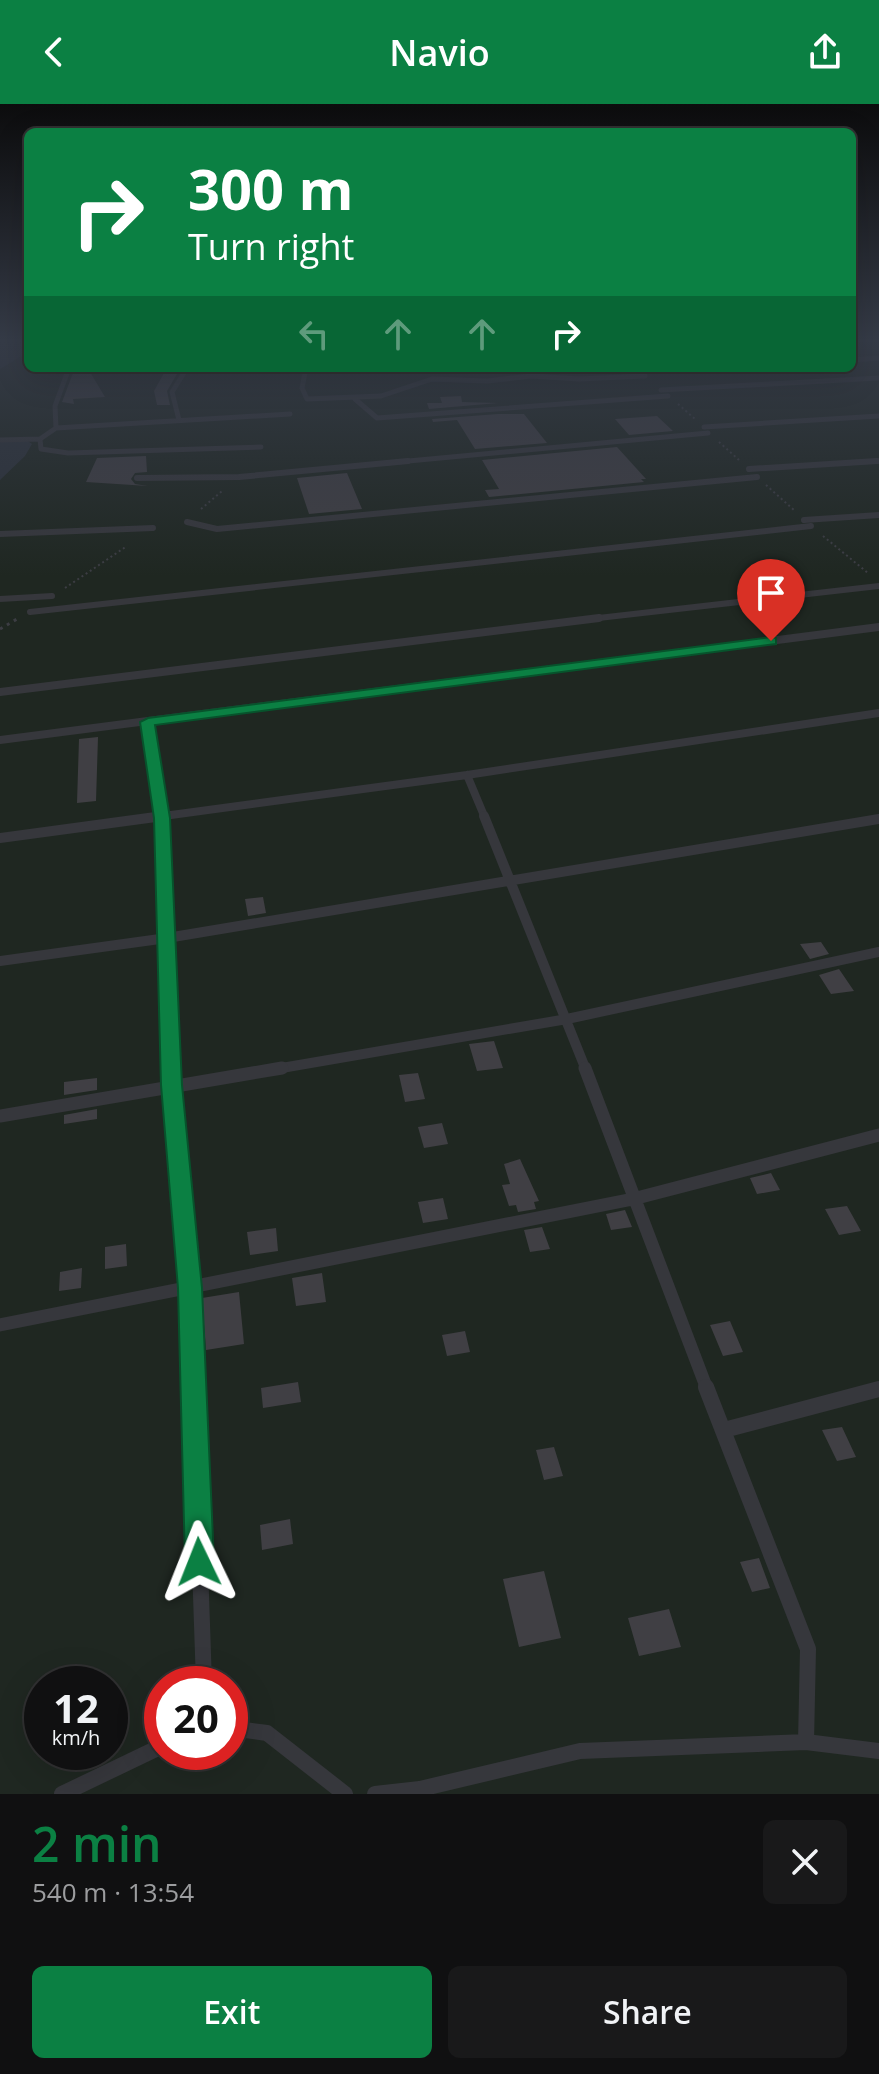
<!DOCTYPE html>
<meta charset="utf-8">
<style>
:root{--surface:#101011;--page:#19191a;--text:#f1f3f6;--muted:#9c9d9f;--line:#303031;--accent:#0b8043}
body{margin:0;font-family:"Open Sans",sans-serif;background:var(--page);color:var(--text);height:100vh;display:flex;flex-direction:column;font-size:30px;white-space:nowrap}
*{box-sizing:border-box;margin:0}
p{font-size:26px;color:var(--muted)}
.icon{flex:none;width:44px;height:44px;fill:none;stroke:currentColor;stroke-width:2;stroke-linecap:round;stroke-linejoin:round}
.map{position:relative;height:1690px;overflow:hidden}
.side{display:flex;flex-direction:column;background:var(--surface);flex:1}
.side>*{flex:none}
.guide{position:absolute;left:24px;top:24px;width:832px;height:244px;border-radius:12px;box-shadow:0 8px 32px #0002,0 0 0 2px var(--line);background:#0b8043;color:#fff;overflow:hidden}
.speed{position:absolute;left:24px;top:1562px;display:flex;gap:16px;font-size:40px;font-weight:700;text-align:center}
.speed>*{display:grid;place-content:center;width:104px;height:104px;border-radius:50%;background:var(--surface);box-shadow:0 8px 32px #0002,0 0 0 2px var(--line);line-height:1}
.speed small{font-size:20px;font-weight:400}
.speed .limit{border:12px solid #d22;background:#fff;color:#111}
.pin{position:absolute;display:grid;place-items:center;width:68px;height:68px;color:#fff;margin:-82px -34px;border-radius:50% 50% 50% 0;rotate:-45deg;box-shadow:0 0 8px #0007}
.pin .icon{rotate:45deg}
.me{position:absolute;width:88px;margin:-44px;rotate:358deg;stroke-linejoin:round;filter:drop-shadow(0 0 6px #0008)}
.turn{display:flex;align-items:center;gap:28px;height:168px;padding:0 32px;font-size:36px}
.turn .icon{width:104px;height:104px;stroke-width:2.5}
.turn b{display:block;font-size:56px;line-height:68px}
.lanes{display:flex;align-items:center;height:76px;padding:0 32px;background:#0003;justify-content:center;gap:40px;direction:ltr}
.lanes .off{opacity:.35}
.round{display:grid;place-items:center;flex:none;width:84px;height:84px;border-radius:12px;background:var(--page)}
.headline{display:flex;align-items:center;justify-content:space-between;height:136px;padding:0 32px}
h1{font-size:48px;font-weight:600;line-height:60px;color:var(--accent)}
.cta{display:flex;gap:16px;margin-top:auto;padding:16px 32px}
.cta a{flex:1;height:92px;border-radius:12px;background:var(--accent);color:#fff;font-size:32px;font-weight:600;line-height:92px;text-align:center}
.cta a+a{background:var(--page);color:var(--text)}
header{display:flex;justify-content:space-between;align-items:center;height:104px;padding:0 32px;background:var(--accent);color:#fff;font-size:36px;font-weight:600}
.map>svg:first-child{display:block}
.green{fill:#1f2721;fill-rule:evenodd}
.water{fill:#2c323a}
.building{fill:#403f44}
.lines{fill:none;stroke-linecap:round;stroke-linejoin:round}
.path-far1{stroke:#3c3d43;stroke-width:2;stroke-dasharray:2 3;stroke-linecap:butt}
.path{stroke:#3c3d43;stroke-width:3;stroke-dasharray:3 5;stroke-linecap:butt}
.lane-far5{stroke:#36373c;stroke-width:5}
.lane-far4{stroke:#36373c;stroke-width:6}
.lane-far3{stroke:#36373c;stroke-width:8}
.lane-far2{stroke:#36373c;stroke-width:10}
.lane-far1{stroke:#36373c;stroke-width:13}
.lane{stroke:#36373c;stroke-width:16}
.route{fill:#0b8043;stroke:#07532c;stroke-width:2}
</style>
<header><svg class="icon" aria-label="back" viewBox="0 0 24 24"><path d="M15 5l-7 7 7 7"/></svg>Navio<svg class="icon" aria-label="share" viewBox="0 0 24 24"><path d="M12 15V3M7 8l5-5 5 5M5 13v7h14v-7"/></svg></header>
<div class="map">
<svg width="879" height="1690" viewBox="0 0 879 1690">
<rect width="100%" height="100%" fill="#151517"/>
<path class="green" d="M0,235H28V264H852V235H879V1690H0ZM42,1580H110V1648H42ZM162,1580H230V1648H162Z"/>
<path class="water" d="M0,235H24L28,248L0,265Z
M25,335L32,340L25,352L0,376V338Z"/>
<path class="building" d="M90,268L105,293L73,295L74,300L62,298L73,269Z
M164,269L177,270L167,287L170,301H157L154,287Z
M461,292L462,298L498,299L429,305L427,299H442L440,293Z
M498,310H524L547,339L475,345L457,316L433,318L432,315Z
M657,312L673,327L629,331L615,315Z
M617,343L646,375H641L644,378L489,393L485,386L499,385L482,356Z
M146,352L147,368L135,369L131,375L135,380L148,382L86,378L97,354Z
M347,369L362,405L309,410L297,374Z
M98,633L96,697L77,699L79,635Z
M263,793L266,809L248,812L245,795Z
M821,838L829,850L810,855L800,840Z
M839,865L854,887L831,890L819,871Z
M494,937L503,964L477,967L469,940Z
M418,969L425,995L405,998L399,971Z
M97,974V986L64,991V978Z
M97,1005V1015L64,1020V1011Z
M442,1019L448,1040L424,1044L418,1023Z
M520,1055L539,1097L534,1098L536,1105L518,1108L516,1101L509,1102L502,1081L510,1080L504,1060Z
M771,1069L780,1086L757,1090L750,1074Z
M443,1094L448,1115L423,1119L418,1098Z
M847,1102L861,1127L839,1131L825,1105Z
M625,1106L632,1123L611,1126L606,1110Z
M542,1123L550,1145L530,1148L524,1126Z
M276,1124L278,1147L250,1151L247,1128Z
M126,1140L127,1162L105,1165V1143Z
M82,1164L81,1184L59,1187L60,1168Z
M322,1169L326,1198L296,1202L292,1174Z
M239,1188L244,1240L206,1246L202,1194Z
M730,1217L743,1248L723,1252L710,1221Z
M465,1227L470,1248L447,1252L442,1231Z
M298,1278L301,1298L263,1304L261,1284Z
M842,1323L856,1353L837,1357L822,1326Z
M554,1343L563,1372L544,1376L536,1346Z
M290,1415L293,1440L262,1446L260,1421Z
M759,1454L770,1484L752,1488L740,1458Z
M544,1467L561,1534L519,1543L503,1475Z
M669,1505L681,1543L639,1552L628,1514Z"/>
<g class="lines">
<path class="path-far1" d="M678,300L695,315
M719,338L739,356
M766,381L795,407
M201,405L222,387
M823,432L868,469
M65,484L127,442"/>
<path class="path" d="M0,525L17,515"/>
<path class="lane-far5" d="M852,256L879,254
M306,264L302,284L307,295L381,292L432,275L487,277L531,272L579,275L645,272
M643,267L708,264
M661,286L879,274
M355,295L377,314L668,292
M179,316L172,288L187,264
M704,323L879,312
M56,324L55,302L69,264
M0,336L40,335
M261,343L68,349L41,345L40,335L56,324L290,310
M387,359L708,329
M844,359L879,357"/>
<path class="lane-far4" d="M749,365L877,357
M137,374L239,373L408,357
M804,416L879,411
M187,418L217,425L757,373
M0,430L153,424
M0,495L52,492
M30,508L811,422
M581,516L879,482"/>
<path class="lane-far3" d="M0,588L599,514
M148,618L162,714
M0,636L879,523
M467,671L485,714
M149,714L467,671L879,609"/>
<path class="lane-far2" d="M162,712L170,966
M484,712L586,966
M0,734L163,712
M0,857L167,834L879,715
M270,966L567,915L879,848"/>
<path class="lane-far1" d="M170,964L190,1184L194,1285
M585,964L707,1285
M0,1012L282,964
M0,1221L633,1095L879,1031"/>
<path class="lane" d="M194,1283L204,1580
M706,1283L808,1545L806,1638
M724,1326L879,1285
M230,1624L267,1629L345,1690
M62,1690L162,1642
M375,1690L420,1685L580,1647L806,1638L879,1647"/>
</g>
<linearGradient id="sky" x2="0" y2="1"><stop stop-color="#0c0c0d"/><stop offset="0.5" stop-color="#353b47"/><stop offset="1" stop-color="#353b47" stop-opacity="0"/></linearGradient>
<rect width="879" height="472" fill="url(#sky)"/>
<path class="route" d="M771,533L776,534V540L155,621L170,714L182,981L202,1184L214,1458L210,1468L199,1472L189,1468L185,1458L178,1184L161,981L154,714L140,618L148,614Z"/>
</svg>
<div class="speed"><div>12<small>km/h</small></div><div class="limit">20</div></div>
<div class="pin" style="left:771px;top:537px;background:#d93025"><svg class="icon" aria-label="arrive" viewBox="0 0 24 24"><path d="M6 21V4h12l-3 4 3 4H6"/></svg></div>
<svg class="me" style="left:199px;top:1458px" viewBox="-20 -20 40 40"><path d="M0-17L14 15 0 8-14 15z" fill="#0b8043" stroke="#fff" stroke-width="4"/></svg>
<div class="guide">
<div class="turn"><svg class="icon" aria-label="right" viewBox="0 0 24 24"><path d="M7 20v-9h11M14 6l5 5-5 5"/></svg><div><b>300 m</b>Turn right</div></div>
<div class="lanes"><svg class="icon off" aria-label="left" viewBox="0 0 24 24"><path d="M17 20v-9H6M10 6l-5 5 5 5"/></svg><svg class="icon off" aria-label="ahead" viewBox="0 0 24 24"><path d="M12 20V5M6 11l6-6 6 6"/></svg><svg class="icon off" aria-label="ahead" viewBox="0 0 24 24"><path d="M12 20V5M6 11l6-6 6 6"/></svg><svg class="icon" aria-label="right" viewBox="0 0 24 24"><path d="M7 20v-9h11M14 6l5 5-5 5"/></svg></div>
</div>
</div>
<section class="side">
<div class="headline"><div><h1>2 min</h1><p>540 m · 13:54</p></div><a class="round"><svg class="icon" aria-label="close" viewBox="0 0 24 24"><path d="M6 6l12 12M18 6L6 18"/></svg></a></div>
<div class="cta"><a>Exit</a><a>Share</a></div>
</section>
